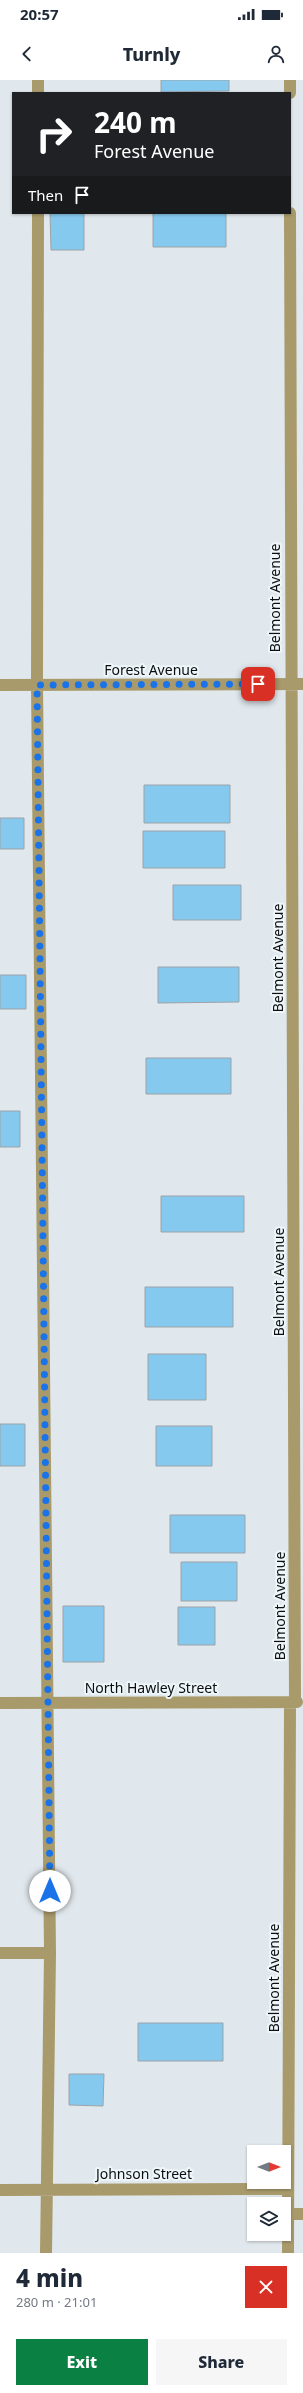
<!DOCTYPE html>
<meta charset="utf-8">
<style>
:root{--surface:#fff;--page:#f6f6f7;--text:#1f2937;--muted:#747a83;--accent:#0b8043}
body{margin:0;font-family:"Noto Sans",sans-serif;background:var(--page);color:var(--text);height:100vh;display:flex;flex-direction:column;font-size:15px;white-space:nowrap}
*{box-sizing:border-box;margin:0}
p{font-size:13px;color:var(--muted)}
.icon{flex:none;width:22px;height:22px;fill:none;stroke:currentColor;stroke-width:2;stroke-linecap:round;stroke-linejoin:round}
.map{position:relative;height:2173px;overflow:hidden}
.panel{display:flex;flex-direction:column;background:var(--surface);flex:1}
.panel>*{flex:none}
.guide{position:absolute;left:12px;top:12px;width:279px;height:122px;border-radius:0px;box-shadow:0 1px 3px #0004;background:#202124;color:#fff;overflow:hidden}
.needle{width:26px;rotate:90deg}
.buttons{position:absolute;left:247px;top:2065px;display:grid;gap:8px}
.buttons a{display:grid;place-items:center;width:44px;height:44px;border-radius:0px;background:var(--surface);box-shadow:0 1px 3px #0004;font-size:20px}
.pin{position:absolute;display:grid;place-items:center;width:34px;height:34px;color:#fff;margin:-17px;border-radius:8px;box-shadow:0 2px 6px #0006}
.me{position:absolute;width:44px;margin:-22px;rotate:0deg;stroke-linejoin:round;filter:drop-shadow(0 0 3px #0008)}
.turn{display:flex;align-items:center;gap:14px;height:84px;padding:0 16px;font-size:18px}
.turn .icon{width:52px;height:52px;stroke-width:2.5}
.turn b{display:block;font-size:28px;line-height:34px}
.then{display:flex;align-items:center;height:38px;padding:0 16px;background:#0003;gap:8px;font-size:15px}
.round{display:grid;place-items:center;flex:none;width:42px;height:42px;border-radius:0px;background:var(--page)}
.head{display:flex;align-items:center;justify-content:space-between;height:68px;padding:0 16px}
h1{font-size:24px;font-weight:800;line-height:30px}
.action{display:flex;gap:8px;margin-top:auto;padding:8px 16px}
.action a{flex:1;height:46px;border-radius:0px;background:var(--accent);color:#fff;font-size:16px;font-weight:800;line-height:46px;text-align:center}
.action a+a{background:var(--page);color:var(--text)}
.status{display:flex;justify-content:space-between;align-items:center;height:28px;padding:0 20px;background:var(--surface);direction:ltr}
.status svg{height:11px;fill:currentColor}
header{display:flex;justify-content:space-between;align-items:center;height:52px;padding:0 16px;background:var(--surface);font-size:18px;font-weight:800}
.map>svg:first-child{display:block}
.building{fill:#86c9ee;stroke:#9ca3a7}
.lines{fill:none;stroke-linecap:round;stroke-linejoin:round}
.minor{stroke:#a89a6b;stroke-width:12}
.route{stroke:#1a73e8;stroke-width:7;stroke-dasharray:0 12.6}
.labels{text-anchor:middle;stroke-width:4;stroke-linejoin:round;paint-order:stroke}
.street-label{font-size:14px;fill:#0c0e10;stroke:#eef6fa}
</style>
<div class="status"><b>20:57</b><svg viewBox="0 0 49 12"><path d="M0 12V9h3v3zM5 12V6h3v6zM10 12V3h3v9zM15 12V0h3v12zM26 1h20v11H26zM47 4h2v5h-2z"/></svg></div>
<header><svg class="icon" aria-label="back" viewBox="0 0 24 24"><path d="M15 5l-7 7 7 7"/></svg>Turnly<svg class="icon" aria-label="person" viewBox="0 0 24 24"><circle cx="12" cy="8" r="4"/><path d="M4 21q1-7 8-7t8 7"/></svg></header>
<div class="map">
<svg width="303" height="2173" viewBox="0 0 303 2173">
<rect width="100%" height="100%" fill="#e1e8ed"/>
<path class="building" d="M161,0H229V11L161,12Z
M50,133H84V170H51Z
M153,133H226V167H153Z
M144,705H230V743H144Z
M0,738H24V769H0Z
M143,751H225V788H143Z
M173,805H241V840H173Z
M158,887H239V922L158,923Z
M0,895H26V929H0Z
M146,978H231V1014H146Z
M0,1031H20V1067H0Z
M161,1116H244V1152H161Z
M145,1207H233V1247H145Z
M148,1274H206V1320H148Z
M0,1344H25V1386H0Z
M156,1346H212V1386H156Z
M170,1435H245V1473H170Z
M181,1482H237V1521H181Z
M63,1526H104V1582H63Z
M178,1527H215V1565H178Z
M138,1943H223V1981H138Z
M69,1994H104L103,2026L69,2025Z"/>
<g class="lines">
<path class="minor" d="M290,0V13
M38,13V0
M38,133L37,605L50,1873L46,2173
M290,133L295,1622
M0,605L303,604
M0,1623L297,1622
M0,1873H50
M0,2110L288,2109
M288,2134H303
M288,2173L290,1622"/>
</g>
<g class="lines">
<path class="route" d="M50,1811L37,605L258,604"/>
</g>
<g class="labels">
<g class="street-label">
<text transform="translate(275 518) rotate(-90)" y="5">Belmont Avenue</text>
<text x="151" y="595">Forest Avenue</text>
<text transform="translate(278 878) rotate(-90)" y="5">Belmont Avenue</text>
<text transform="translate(279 1202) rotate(-90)" y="5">Belmont Avenue</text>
<text transform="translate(280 1526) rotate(-90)" y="5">Belmont Avenue</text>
<text x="151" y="1613">North Hawley Street</text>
<text transform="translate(274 1898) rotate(-90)" y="5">Belmont Avenue</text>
<text x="144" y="2099">Johnson Street</text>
</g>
</g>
</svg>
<div class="buttons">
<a><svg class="needle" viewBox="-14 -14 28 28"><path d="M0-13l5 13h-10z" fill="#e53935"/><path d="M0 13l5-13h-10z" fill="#747a83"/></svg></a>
<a><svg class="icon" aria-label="layers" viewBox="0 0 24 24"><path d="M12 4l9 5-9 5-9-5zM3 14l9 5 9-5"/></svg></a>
</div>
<div class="pin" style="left:258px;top:604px;background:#d93025"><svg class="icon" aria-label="arrive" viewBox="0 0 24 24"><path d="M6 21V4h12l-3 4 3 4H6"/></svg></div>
<svg class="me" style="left:50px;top:1811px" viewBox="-20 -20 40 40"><circle r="19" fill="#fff"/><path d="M0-13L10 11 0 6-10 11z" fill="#1a73e8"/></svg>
<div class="guide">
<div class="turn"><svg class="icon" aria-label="right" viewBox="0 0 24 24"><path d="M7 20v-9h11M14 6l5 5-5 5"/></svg><div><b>240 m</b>Forest Avenue</div></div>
<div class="then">Then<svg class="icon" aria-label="arrive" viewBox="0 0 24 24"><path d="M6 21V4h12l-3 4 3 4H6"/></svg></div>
</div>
</div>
<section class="panel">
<div class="head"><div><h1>4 min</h1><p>280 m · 21:01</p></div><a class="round" style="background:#d93025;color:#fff"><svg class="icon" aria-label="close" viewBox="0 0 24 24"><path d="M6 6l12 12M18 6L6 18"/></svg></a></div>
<div class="action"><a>Exit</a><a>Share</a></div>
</section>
